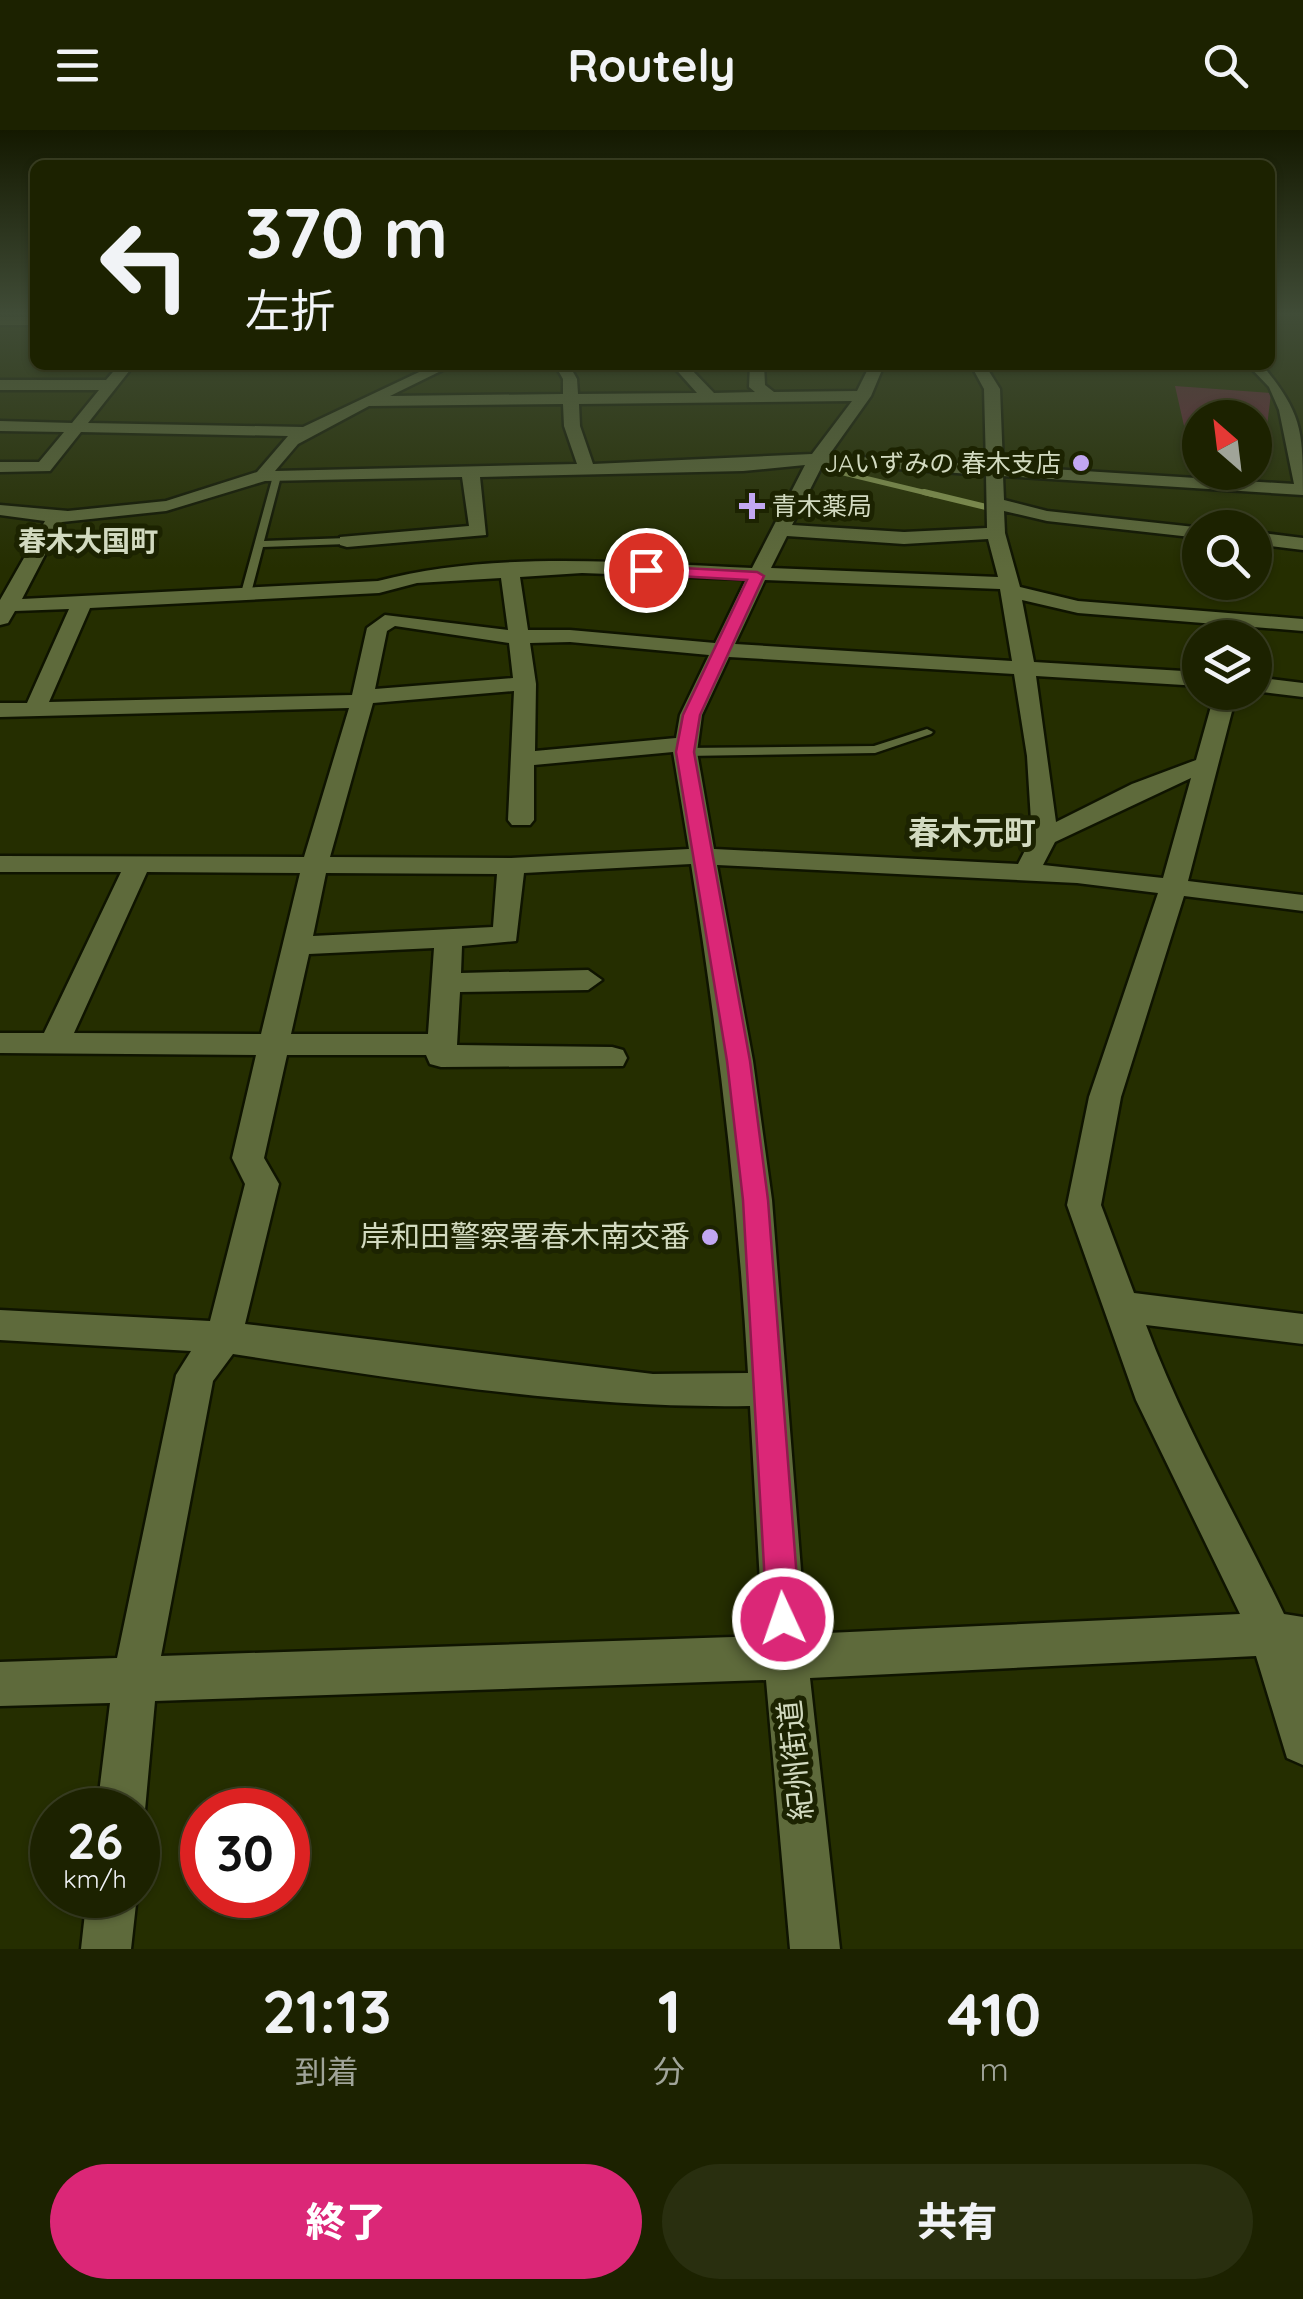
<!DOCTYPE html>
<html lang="ja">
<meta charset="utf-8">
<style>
:root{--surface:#1c2200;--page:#292f0f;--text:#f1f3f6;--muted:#a0a499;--line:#3a3f22;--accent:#db2777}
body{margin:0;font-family:Quicksand,"Noto Sans JP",sans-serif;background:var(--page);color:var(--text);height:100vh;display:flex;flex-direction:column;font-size:38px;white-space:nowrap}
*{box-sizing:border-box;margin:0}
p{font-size:32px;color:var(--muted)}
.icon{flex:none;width:55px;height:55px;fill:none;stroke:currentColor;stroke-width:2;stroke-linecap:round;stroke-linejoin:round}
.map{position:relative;height:1819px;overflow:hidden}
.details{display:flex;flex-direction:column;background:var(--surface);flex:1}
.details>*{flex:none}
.hud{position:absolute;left:30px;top:30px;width:1245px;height:210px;border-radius:15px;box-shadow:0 2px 8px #0004,0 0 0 2px var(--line);background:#1c2200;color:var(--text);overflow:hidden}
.needle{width:65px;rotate:332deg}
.tools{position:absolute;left:1182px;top:270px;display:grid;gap:20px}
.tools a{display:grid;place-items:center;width:90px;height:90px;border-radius:50%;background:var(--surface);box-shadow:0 2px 8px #0004,0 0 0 2px var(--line);font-size:50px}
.speed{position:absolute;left:30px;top:1658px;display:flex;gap:20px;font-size:50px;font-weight:700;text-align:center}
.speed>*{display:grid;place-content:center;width:130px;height:130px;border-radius:50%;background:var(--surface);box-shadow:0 2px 8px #0004,0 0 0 2px var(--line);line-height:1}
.speed small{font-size:25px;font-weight:400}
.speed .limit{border:15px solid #d22;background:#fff;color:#111}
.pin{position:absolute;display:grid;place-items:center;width:85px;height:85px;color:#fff;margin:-42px;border:5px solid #fff;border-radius:50%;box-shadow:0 2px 10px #0007}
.me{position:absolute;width:110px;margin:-55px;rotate:357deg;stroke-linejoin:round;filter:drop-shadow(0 0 8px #0008)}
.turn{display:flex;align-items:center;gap:35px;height:210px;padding:0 50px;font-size:45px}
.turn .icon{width:130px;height:130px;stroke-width:2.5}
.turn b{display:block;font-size:70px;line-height:85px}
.eta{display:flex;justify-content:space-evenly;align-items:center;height:170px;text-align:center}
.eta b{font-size:60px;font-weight:800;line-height:70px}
.cta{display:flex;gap:20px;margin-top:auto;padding:20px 50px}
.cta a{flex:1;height:115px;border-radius:60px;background:var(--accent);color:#fff;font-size:40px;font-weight:800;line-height:115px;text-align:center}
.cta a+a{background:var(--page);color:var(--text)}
header{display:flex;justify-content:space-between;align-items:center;height:130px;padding:0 50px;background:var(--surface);font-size:45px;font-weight:800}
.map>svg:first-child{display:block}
.green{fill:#6f2641}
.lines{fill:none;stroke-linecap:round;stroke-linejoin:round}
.stream-far1{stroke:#8c9c54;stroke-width:5}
.stream{stroke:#8c9c54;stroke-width:6}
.lane-casing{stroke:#0f1400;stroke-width:5}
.street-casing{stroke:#0f1400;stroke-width:5}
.lane{fill:#5e6a3b;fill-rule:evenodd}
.street{fill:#5e6a3b;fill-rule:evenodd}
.route{fill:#db2777;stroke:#8e194d;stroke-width:2.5}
.poi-dot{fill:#c2a7f2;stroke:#1c2301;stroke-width:4}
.labels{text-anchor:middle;stroke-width:10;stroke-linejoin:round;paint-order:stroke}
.far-poi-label{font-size:25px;fill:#d2dac0;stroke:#1c2301;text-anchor:end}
.far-neighbourhood-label{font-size:28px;font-weight:bold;fill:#d2dac0;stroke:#1c2301}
.poi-label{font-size:30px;fill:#d2dac0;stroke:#1c2301;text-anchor:end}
.street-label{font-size:30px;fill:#d2dac0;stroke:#1c2301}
.neighbourhood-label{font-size:32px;font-weight:bold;fill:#d2dac0;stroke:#1c2301}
</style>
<header><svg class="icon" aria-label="menu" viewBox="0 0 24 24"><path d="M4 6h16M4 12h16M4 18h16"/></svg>Routely<svg class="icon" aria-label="search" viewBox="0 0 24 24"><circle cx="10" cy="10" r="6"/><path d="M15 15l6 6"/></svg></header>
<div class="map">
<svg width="1303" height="1819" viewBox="0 0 1303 1819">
<rect width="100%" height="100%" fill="#252e00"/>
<path class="green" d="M1175,256L1271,263L1265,313H1255V288H1200V310L1187,309Z"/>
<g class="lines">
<path class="stream-far1" d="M823,338L935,365"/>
<path class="stream" d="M924,362L986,377"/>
<g class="lane-casing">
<path id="lane" d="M277,343L281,346L264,411L347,408L352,411L347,414L263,417L251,463L242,465L241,463L273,346Z
M927,599L933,602L931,604L875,623L685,626L679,622L685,618L874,616Z"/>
</g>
<g class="street-casing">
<path id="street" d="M0,187H35V195H0Z
M119,235H134L88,293L303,297L434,235H453L390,266L563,264V249L555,235H569L577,249L578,264L697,263L672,235H687L714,263L755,262L749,257L750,235H764L765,255L774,262L857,261L870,235H884L871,266L829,325L986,335L984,259L971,235H985L1000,259L1003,336L1294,354L1279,280L1269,257L1248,235H1262C1303,284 1303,302 1303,365L1003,346L1004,370L1047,381L1204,398H1200V408L1047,391L1004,381L1005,403L1020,457L1078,471L1303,489V501L1078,483L1022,470L1034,532L1200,542V556L1036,546L1056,692L1132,654L1196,630L1215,562H1237L1188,751L1303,765V781L1184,766L1121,967L1101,1075L1134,1163L1303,1184V1214L1146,1195C1183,1295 1238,1388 1284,1484L1303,1487V1635L1287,1628L1256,1526L810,1548L840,1819H790L766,1550L155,1571L145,1680L138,1697V1680H97L110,1573L0,1576V1532L117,1528L176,1245L191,1221L0,1210V1180L210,1191L245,1054L232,1028L256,925L0,923V903H44L121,742H0V726L304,727L349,578L0,587V573H27L69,479L15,481L8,493L0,495V470L45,391L0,385V375L68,381L166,371L257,342L288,306L81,302L50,341L0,342V332H39L64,302L0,301V291L72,293L99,260H0V250H106ZM852,271L812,324L593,334L580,296L579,274ZM563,274L564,296L577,334L275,341L298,314L369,276ZM823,334L986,345L987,398L904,402L792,395ZM805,335L752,438C632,433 494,420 378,451L22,469L62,392L166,381L265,351L462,347L469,396L340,407V415L347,417L486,405L480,347L743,341ZM787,406L904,414L988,409L998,447L771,438ZM582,443L746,449L715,513L570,500H528L520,447ZM501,448L508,500L385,485L367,498L352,565L49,572L90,478L379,463L417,453ZM765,450L1000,459L1012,531L735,514ZM395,496L509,513L513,548L375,559L387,501ZM570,512L709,525L680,585L676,608L535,621L536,554L530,513ZM729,527L1014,544L1027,626L1032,707L1018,734L714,719L697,622L702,585ZM514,561L508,690L512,695H530L534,690V635L673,622L689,719L511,728L330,727L373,573ZM1191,648L1163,748L1043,735L1055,712ZM691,734C718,904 738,1071 748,1243L653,1244L245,1194L279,1054L264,1028L287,925H426L430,934L441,937L623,936L627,928L623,920L612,917L457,915L460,862L588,860L602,850L588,840L461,843L462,816L516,811L524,743ZM717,735L1077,753L1158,763L1089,967L1067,1075L1136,1270L1240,1484L806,1504L772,1070L753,931ZM147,742L300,743L261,904L74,903ZM326,743L497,744L493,797L313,806ZM434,818L428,904H291L309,824ZM233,1224C404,1250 577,1279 750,1276L763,1506L161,1526L213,1251Z
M1255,402L1303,408V420L1255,414Z
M1255,547L1303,553V567L1255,561Z
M87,1765H137L131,1819H81Z"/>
</g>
<use href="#lane" class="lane"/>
<use href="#street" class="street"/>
</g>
<linearGradient id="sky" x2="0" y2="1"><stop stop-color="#141900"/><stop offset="0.42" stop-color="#404c37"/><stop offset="1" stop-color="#404c37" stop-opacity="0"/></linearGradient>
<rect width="1303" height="438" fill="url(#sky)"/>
<path class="route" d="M646,436L757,442L764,446L700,585L694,622L750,931L768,1070L800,1489L795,1500L783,1505L772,1500L767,1489L743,1070L727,931L676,622L683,585L747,450L641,444L638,440Z"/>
<g class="poi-dot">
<circle cx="1081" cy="333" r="10"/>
<path d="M747 361h10v10h10v10h-10v10h-10v-10h-10v-10h10z"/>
<circle cx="710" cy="1107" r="10"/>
</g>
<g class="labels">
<g class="far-poi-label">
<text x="1061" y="342">JAいずみの 春木支店</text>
<text x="772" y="385" text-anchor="start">青木薬局</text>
</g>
<g class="far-neighbourhood-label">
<text x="88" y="421">春木大国町</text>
</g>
<g class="poi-label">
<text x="690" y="1117">岸和田警察署春木南交番</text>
</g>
<g class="street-label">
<text transform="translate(796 1630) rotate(-96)" y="10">紀州街道</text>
</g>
<g class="neighbourhood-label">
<text x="972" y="714">春木元町</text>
</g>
</g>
</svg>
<div class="tools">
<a><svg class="needle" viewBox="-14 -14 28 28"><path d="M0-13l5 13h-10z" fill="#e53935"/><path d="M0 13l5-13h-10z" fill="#a0a499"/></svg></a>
<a><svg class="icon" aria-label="search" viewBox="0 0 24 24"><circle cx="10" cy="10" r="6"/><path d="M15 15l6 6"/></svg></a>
<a><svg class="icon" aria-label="layers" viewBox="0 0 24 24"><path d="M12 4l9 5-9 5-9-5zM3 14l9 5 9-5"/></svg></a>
</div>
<div class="speed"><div>26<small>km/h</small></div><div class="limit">30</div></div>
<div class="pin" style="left:646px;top:440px;background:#d93025"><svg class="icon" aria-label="arrive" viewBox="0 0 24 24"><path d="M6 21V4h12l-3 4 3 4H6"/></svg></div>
<svg class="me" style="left:783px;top:1489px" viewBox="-20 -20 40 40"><circle r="17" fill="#db2777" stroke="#fff" stroke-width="3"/><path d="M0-11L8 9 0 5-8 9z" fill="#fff"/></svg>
<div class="hud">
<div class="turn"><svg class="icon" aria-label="left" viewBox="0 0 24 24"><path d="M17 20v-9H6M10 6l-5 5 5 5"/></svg><div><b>370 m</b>左折</div></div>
</div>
</div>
<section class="details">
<div class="eta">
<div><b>21:13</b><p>到着</p></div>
<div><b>1</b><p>分</p></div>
<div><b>410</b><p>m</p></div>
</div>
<div class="cta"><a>終了</a><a>共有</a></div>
</section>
